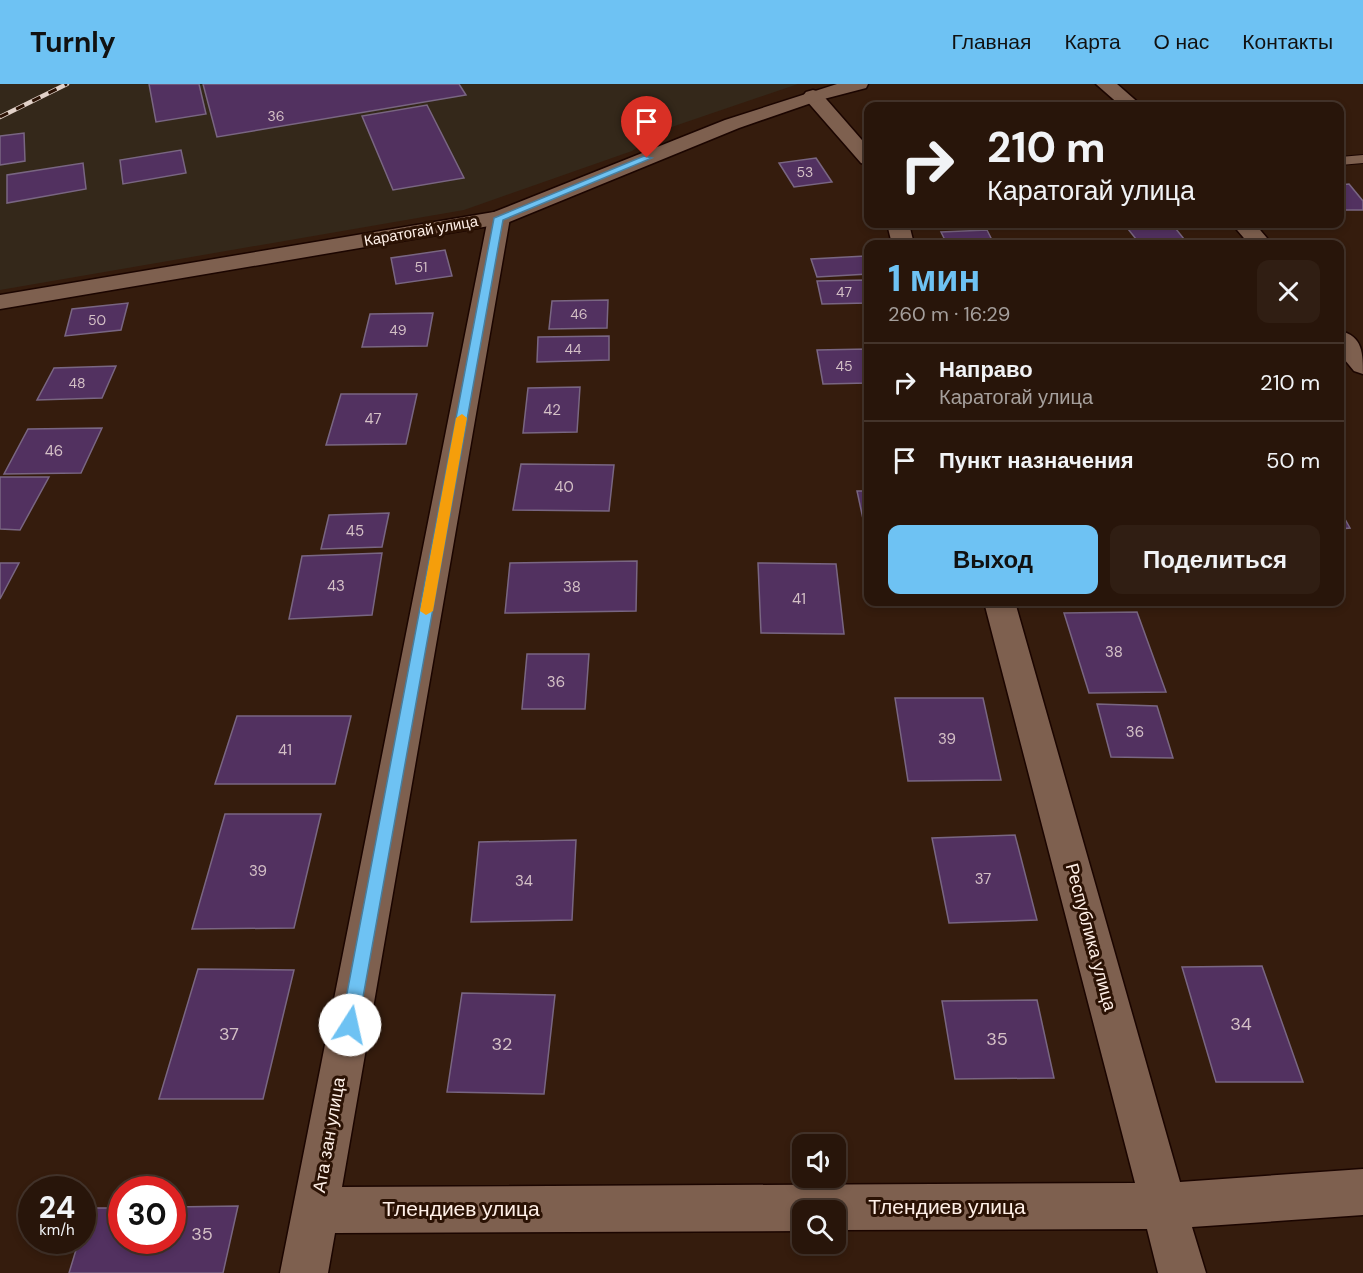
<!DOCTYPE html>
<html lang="ru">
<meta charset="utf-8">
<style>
:root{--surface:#28150a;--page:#301e13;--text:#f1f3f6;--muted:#a59f9c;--line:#44342b;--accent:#6ec2f3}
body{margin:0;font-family:"DM Sans",sans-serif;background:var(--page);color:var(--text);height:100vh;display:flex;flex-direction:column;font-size:22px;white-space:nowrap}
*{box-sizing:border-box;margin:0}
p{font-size:20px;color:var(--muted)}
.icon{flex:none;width:33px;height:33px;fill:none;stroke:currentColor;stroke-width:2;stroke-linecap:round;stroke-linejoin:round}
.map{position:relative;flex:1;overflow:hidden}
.side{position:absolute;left:864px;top:156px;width:480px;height:366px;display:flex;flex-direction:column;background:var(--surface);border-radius:12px;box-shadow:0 3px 9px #0003,0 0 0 2px var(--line)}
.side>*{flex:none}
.banner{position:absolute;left:864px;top:18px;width:480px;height:126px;border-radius:12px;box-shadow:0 3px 9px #0003,0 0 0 2px var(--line);background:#28150a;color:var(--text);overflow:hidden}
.tools{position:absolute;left:792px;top:1050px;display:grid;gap:12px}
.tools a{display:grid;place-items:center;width:54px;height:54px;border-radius:12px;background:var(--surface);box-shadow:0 3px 9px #0003,0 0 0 2px var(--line);font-size:30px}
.speed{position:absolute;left:18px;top:1092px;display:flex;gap:12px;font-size:30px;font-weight:700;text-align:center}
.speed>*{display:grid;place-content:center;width:78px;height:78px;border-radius:50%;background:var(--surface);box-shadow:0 3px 9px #0003,0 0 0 2px var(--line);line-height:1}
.speed small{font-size:15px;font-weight:400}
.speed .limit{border:9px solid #d22;background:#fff;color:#111}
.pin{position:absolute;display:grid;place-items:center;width:51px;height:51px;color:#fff;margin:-62px -26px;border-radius:50% 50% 50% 0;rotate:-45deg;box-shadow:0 0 6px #0007}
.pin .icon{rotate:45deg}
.me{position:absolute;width:66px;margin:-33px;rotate:10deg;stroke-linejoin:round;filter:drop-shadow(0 0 4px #0008)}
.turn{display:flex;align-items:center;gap:21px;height:126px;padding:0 24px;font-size:27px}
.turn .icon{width:78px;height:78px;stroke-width:2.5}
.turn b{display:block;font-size:42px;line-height:51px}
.round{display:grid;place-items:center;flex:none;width:63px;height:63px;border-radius:12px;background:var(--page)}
.headline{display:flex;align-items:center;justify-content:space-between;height:102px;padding:0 24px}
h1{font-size:36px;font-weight:800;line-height:45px;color:var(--accent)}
.action{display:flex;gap:12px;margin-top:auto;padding:12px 24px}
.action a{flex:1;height:69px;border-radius:12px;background:var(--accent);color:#111;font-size:24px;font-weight:800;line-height:69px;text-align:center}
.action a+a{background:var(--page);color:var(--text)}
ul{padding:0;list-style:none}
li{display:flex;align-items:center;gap:18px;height:78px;padding:0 24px;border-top:2px solid var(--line)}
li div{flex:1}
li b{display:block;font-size:22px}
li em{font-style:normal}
header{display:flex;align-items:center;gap:36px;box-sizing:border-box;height:84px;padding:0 30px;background:var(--accent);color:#111}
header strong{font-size:28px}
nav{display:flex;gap:33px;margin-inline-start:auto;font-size:21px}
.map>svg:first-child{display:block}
.industrial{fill:#34281a}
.building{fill:#523160;stroke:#796682;stroke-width:1.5}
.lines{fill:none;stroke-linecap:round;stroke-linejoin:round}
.lane-casing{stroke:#1b0500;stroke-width:2}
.street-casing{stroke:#1b0500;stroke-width:3}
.secondary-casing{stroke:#1b0500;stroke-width:3}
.lane{fill:#7e604f;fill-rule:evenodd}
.street{fill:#7e604f;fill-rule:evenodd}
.secondary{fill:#7e604f;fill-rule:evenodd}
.rail-casing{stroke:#e1d1c8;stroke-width:4.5}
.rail{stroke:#2b1204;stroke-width:3;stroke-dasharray:9;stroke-linecap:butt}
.route{fill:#6ec2f3;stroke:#487e9e;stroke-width:1.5}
.slow{fill:#f59e0b}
.labels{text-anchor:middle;stroke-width:6;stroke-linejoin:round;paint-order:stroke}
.far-number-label{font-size:14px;fill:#d4c0c6}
.far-street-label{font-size:15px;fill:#fff0e8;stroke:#2b1204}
.number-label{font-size:15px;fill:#d4c0c6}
.street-label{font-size:18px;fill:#fff0e8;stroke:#2b1204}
.near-number-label{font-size:18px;fill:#d4c0c6}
.near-street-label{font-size:21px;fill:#fff0e8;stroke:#2b1204}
</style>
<header>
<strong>Turnly</strong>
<nav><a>Главная</a><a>Карта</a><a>О нас</a><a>Контакты</a></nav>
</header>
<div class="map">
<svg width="1363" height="1189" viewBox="0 0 1363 1189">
<rect width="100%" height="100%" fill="#351c0d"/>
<path class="industrial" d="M0,0H798L660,47L632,67L464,126L0,206Z"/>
<path class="building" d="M149,0H199L206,30L156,38Z
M203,0H459L466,11L217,53Z
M427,21L464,94L393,106L362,32Z
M24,49L25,77L0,81V52Z
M181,66L186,89L123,100L120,76Z
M816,74L832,98L794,103L779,79Z
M83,79L86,105L7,119V91Z
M1349,100L1363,117V126H1340V101Z
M1124,140H1172L1188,160H1140Z
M987,146L994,160H947L941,148Z
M445,166L452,192L396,200L391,174Z
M865,172L868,190L817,193L811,175Z
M868,196V219L822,220L817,197Z
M608,216L607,244L549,245L552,217Z
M128,219L121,246L65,252L72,225Z
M433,229L427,262L362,263L370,230Z
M609,252V276L537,278L538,253Z
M868,265V299L823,300L817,266Z
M116,282L102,314L37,316L54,284Z
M580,303L577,348L523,349L528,304Z
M341,310H417L406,360L326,361Z
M102,344L81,389L4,390L28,345Z
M521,380L614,381L609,427L513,426Z
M0,393H49L20,446L0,445Z
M857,407H868V458Z
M1340,426L1350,444L1340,445Z
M389,429L382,463L321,465L329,431Z
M382,469L372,531L289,535L302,472Z
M637,477L636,527L505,529L510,479Z
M0,479H19L0,515Z
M758,479L836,480L844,550L761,549Z
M1137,528L1166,608L1089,609L1064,529Z
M527,570H589L585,625H522Z
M895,614H983L1001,696L908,697Z
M1097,620L1157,622L1173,674L1111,673Z
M237,632H351L335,700H215Z
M225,730H321L294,844L192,845Z
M1015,751L1037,836L949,839L932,754Z
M576,756L572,836L471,838L479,758Z
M1262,882L1303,998H1216L1182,883Z
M198,885L294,886L263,1015H159Z
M462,909L555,911L544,1010L447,1008Z
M1037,916L1054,994L955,995L942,917Z
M238,1122L223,1189H69L79,1156H82V1143L88,1124H122V1156H172V1123Z"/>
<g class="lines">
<g class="lane-casing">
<path id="lane" d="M1363,71V79L1340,81V73Z"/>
</g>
<g class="street-casing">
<path id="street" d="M1096,0H1117L1142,22H1121Z
M813,6L820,8L868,63V81L861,79L806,16L803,12L806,8Z
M499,127L507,129L510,134L342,1103L1135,1099L984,518H1015L1180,1098L1363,1085V1131L1192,1143L1206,1189H1158L1147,1145L836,1146V1126H802V1147L335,1149L328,1189H280L488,134L491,129Z
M887,140H909L914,160H892Z
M1232,140H1255L1272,160H1249Z
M1340,247C1363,252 1363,270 1363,290L1354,287L1340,270Z"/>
</g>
<g class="secondary-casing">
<path id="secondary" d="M837,0H868L866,4L820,16L739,44L507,139L0,225V211L494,128L725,36Z"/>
</g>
<use href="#lane" class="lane"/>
<use href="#street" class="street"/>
<use href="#secondary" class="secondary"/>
<g class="rail-casing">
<path id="rail" d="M0,33L67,0"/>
</g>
<use href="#rail" class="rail"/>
</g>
<path class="route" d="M644,72L652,74L503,136L358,941L356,947L350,950L343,947L341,941L494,134Z"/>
<path class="slow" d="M462,330L467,334L433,527L426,531L420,527L456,334Z"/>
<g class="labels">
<g class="far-number-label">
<text x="276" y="37">36</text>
<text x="805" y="93">53</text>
<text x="421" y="188">51</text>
<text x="844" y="213">47</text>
<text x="579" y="235">46</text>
<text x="97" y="241">50</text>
<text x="398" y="251">49</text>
<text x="573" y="270">44</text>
<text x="844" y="287">45</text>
<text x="77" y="304">48</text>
</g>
<g class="far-street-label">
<text transform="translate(421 147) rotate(-10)" y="5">Каратогай улица</text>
</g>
<g class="number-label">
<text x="552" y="331">42</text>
<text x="373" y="340">47</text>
<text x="54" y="372">46</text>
<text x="564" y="408">40</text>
<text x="355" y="452">45</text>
<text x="336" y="507">43</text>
<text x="572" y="508">38</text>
<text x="799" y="520">41</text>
<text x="1114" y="573">38</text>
<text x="556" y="603">36</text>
<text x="1135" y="653">36</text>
<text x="947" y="660">39</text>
<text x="285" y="671">41</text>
<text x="258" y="792">39</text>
<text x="983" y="800">37</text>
<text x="524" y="802">34</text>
</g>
<g class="street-label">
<text transform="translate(1091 853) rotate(75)" y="6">Республика улица</text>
<text transform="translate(329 1051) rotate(-80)" y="6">Ата зан улица</text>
</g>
<g class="near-number-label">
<text x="1241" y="946">34</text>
<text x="229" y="956">37</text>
<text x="997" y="961">35</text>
<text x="502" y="966">32</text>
<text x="202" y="1156">35</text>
</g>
<g class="near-street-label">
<text x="947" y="1130">Тлендиев улица</text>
<text x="461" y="1132">Тлендиев улица</text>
</g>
</g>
</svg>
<div class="tools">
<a><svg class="icon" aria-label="sound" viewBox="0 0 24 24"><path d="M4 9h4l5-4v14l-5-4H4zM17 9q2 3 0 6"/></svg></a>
<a><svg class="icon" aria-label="search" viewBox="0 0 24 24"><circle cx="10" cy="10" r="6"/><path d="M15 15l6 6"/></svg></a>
</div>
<div class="speed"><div>24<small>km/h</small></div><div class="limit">30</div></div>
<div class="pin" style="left:647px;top:74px;background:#d93025"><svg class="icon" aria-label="arrive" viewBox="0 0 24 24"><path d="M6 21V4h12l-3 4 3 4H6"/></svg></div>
<svg class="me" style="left:350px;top:941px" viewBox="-20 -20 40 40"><circle r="19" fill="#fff"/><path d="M0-13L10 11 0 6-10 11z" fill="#6ec2f3"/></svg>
<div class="banner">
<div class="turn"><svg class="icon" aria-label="right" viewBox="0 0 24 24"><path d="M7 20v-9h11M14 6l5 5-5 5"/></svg><div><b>210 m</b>Каратогай улица</div></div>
</div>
<section class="side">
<div class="headline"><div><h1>1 мин</h1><p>260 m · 16:29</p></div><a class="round"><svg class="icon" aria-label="close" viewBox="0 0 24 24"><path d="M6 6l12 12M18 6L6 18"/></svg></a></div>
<ul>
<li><svg class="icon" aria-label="right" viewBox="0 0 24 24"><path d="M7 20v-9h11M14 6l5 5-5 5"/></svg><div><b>Направо</b><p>Каратогай улица</p></div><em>210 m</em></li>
<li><svg class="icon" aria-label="arrive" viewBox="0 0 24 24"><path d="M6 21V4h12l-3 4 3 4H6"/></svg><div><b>Пункт назначения</b></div><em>50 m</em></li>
</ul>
<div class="action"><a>Выход</a><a>Поделиться</a></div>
</section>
</div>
